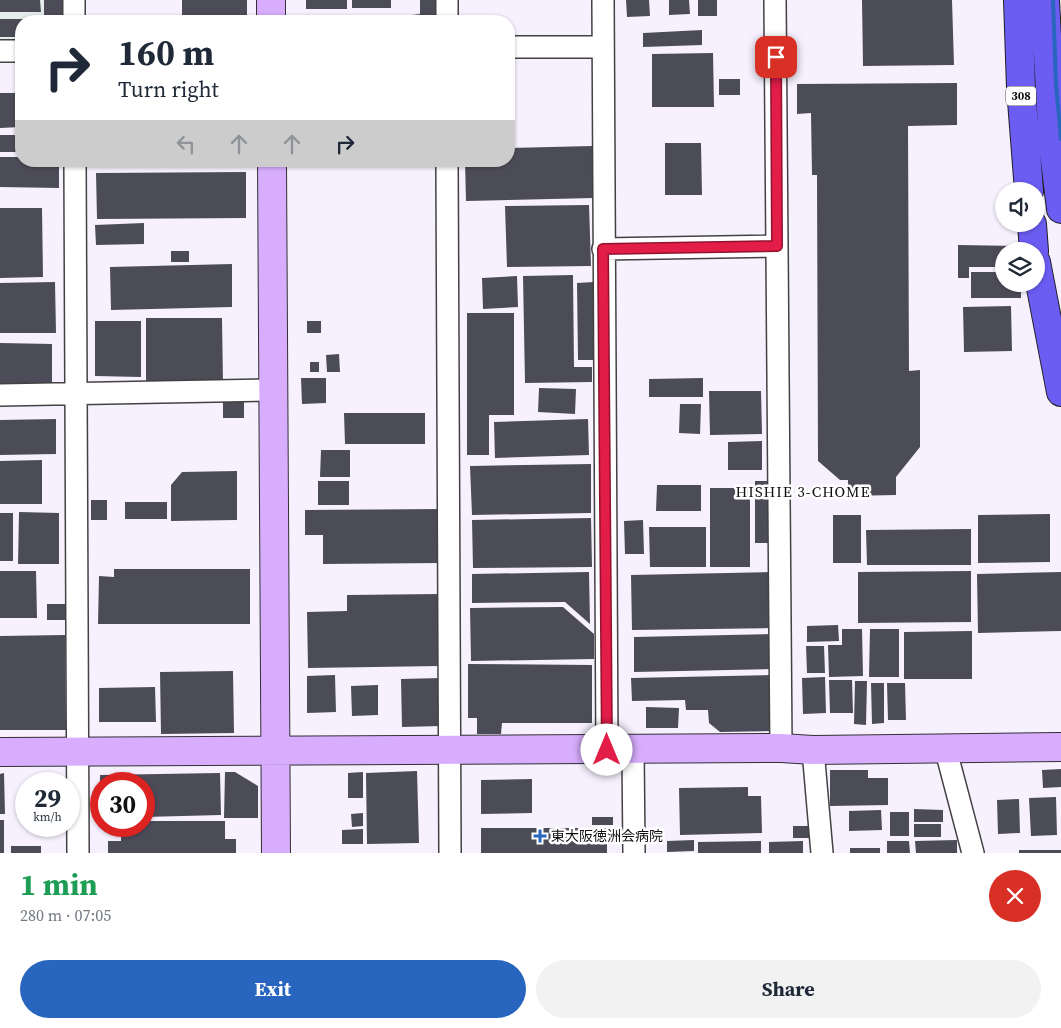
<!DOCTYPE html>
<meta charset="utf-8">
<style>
:root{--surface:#fff;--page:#f2f2f3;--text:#1f2937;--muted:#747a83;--accent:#2865be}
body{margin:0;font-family:"Source Serif 4","Noto Sans JP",serif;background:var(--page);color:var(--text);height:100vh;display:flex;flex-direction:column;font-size:19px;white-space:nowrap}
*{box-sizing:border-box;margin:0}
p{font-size:16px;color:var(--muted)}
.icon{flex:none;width:28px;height:28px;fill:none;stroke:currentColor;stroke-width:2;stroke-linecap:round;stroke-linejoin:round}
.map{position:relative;height:853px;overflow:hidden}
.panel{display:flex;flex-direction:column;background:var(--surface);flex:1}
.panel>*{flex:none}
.hud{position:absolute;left:15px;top:15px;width:500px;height:152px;border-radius:20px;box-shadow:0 1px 4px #0004;background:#fff;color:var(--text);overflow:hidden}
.fabs{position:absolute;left:995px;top:182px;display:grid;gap:10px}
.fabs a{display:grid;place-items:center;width:50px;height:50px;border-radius:50%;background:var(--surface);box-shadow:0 1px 4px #0004;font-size:25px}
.speed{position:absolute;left:15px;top:772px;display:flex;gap:10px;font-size:25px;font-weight:700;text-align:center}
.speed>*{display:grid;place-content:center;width:65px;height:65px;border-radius:50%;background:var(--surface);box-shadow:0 1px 4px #0004;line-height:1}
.speed small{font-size:12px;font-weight:400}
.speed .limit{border:8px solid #d22;background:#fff;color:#111}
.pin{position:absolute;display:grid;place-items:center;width:42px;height:42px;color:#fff;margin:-21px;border-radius:10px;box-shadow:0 2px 8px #0006}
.me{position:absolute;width:55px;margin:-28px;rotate:0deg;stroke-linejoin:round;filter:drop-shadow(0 0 4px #0008)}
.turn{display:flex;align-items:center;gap:18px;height:105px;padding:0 20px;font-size:22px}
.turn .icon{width:65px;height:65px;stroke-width:2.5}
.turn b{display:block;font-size:35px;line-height:42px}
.lanes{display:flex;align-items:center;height:48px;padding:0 20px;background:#0003;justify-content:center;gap:25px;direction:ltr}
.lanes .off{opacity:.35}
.round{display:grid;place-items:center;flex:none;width:52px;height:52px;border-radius:26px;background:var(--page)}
.summary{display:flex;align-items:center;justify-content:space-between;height:85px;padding:0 20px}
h1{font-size:30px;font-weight:700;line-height:38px;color:#1e9e55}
.cta{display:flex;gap:10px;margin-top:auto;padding:10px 20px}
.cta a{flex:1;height:58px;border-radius:30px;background:var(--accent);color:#fff;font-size:20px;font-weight:700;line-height:58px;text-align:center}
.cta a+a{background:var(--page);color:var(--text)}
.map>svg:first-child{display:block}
.industrial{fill:#e4ede9}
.building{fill:#4c4b58}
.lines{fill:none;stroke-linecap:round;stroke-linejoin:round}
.street-casing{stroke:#424242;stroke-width:24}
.secondary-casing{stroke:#313131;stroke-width:30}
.highway-casing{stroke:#202020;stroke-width:30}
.street{stroke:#fff;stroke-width:21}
.secondary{stroke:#d8adfe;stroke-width:28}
.highway{stroke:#6b5cf2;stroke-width:28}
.rail{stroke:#2865be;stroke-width:4}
.route-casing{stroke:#92132f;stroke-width:12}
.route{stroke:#e11d48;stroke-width:9}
.poi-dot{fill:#2865be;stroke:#fff;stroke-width:2}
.labels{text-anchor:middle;stroke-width:5;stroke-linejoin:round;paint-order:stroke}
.shield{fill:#fff;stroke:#575757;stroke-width:1}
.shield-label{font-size:12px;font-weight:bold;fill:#0f0f0f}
.poi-label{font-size:14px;fill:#0f0f0f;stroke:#fff;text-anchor:start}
.neighbourhood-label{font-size:15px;letter-spacing:1px;fill:#0f0f0f;stroke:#fff}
</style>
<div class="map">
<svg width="1061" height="853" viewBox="0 0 1061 853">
<rect width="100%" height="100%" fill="#f7f1ff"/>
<path class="industrial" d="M0,0H67L68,21H21V40H0Z"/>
<path class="building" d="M0,0H40L41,12H0Z
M44,0H64V21H44Z
M182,0H247V21H182Z
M306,0H347V9H306Z
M352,0H391V8H352Z
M420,0H435L436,21H412V15L420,14Z
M626,0H649L650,16L627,17Z
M669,0H689L690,14L669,15Z
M698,0H717V16H698Z
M862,0H952L954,65L863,66Z
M0,19H39V21H21V37H0Z
M702,30V45L643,47V33Z
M713,53L714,107H652V54Z
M719,79H740V95H719Z
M957,83V125L908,126L909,371L920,370V447L896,477V495L848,496V480H840L818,461L817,175H812L811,113L797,114V84Z
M0,93H21V127L0,128Z
M0,135H21V152H0Z
M665,143H701L702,195H665Z
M592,146L593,198L466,201L465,161H509V148Z
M0,157H21V161H59V188L0,187Z
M100,161H223V163L100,165Z
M246,172V218L97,219L96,173Z
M589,205L591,266L507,267L505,206Z
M0,208H42L43,277L0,278Z
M144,223V244L96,245L95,225Z
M958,245L1022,246V251H1004V267H969V278H958Z
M171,251H189V262H171Z
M232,264V307L111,310L110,267Z
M971,272H1004V284H1021V298H971Z
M573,275L574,367H592V382L525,383L523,276Z
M517,276L518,307L483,309L482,278Z
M55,282L56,333H0V283Z
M594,282L595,360H578L577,283Z
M1011,306L1012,351L964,352L963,307Z
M467,313H514V415H489V455H467Z
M146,318H222L223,384H146Z
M95,321H141V377L95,376Z
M307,321H321V333H307Z
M0,343L52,344V384H0Z
M339,354L340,372H327L326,355Z
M310,362H319V372H310Z
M301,378H326V403L302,404Z
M703,378V397H649V379Z
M539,388L576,389L575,414L538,412Z
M709,391H761L762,434L710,435Z
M223,402H244V418H223Z
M680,404H701L700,434L679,433Z
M344,413H425V444H345Z
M56,419V454L0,455V420Z
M588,419L589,455L495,458L494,422Z
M762,441V470H728V442Z
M321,450H350V477H320Z
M42,460V504H0V461Z
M591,464V513L472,515L470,466Z
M237,471V520L171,521V485L182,472Z
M318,481H349V505H318Z
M755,481H774L775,543H755Z
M657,485H701V511H656Z
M710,488H750V567H710Z
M91,500H107V520H91Z
M125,502H167V519H125Z
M442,509V563L323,564V535H305V510Z
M19,512L59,513V564H18Z
M0,513H13V561H0Z
M1050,514V562L978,563V515Z
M833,515H861V563H833Z
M591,518L592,567L473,568L472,520Z
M643,520L644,554H625L624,521Z
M649,527H706V567H650Z
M971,529V565H867L866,530Z
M114,569H250V624H98L99,576L114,577Z
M0,571H36L37,618H0Z
M971,571V622L858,623V572Z
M589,572L590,624L565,602L472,603V574Z
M772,572L773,628L632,630L631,575Z
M1061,572V631L978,633L977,574Z
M439,594L440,666L308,668L307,612L347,611V595Z
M47,604H66V620H47Z
M563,607L594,634V659L471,661L470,608Z
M838,625L839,641L807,642V626Z
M842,629H862L863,676L829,677L828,645H842Z
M870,629H899V677H869Z
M972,631V679H904V632Z
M774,634V669L634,672V637Z
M65,635L66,730H0V636Z
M806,646H824L825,673H807Z
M468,664L592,665V723H502L501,734H477V718H468Z
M233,671L234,733L161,734L160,672Z
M335,675L336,712L307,713V676Z
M774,675L775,731L720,732L709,723L708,710H686L685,700L632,701L631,678Z
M825,677L826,713L803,714L802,678Z
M441,678L442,726L402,727L401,679Z
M829,680H852L853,713H830Z
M855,681H867L866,725L854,724Z
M871,683H884V723L872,724Z
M887,683H905L906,720H888Z
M378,685V715L352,716L351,686Z
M155,687L156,722H99V688Z
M646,707L679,708L678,728H646Z
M1061,769V787L1043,788L1042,770Z
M830,770H868V778H888V805L830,806Z
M417,771L419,843L367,844L366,773Z
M225,772H235L258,786V818H224Z
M363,772V798H348V773Z
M4,773L5,814H0V774Z
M220,773L221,815L144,817V784H100V775Z
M532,779V813L481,814V780Z
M748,787V796H761L762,833L680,835L679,788Z
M1056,797L1057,835L1031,836L1029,798Z
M1019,799L1020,833L998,834L997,800Z
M914,809L943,810V822H914Z
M881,810L882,830L849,831V811Z
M890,812H909V836H890Z
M363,813V826L352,827L351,814Z
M592,817H613V825H592Z
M0,820H4V853H0Z
M144,821H225V839H236V853H108V841H121V826H144Z
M914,824H941V837H914Z
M793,826H811V838H793Z
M481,828H607V853H481Z
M363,829V844H342V830Z
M694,840V851L667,852V841Z
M957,840V853H916L915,841Z
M761,841V853H698V842Z
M803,841V853H769V842Z
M887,841H909L910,853H887Z
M11,846H41V853H11Z
M850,848H880V853H850Z
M1019,850H1061V853H1019Z"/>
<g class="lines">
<g class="street-casing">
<path id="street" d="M74,0V21
M603,0L607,750
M775,0L781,748
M447,21V0
M509,47H602
M0,51H21
M75,161L78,853
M447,161L450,853
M603,249L777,246
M0,395L273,390
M945,747L973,853
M633,750L634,853
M813,750L822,853"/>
</g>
<g class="secondary-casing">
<path id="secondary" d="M271,0V21
M272,161L276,853
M0,752L781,748L813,750L1061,747"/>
</g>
<g class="highway-casing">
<path id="highway" d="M1018,0L1021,88L1029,191
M1045,0L1053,144L1061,209
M1032,224L1034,251
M1036,262L1061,392"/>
</g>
<use href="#street" class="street"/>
<use href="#secondary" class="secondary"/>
<use href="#highway" class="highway"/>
<path class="rail" d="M1053,0L1056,84L1061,139"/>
</g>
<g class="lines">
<g class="route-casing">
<path id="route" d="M607,750L603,249L777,246L776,57"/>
</g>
<use href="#route" class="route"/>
</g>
<path class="poi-dot" d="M537.5 828.5h5v5h5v5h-5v5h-5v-5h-5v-5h5z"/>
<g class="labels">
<rect class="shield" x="1006" y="86.5" width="30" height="19" rx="4"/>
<g class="shield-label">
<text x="1021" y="100">308</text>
</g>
<g class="poi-label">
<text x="551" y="841">東大阪徳洲会病院</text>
</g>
<g class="neighbourhood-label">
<text x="803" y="497">HISHIE 3-CHOME</text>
</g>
</g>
</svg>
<div class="fabs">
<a><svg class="icon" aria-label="sound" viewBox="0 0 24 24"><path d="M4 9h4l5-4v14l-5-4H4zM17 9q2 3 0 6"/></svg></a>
<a><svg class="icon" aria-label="layers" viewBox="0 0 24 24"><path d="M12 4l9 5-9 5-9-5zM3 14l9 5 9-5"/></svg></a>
</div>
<div class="speed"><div>29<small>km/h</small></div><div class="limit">30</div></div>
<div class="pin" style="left:776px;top:57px;background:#d93025"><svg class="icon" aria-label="arrive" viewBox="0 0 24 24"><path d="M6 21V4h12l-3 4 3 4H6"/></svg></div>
<svg class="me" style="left:607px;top:750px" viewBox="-20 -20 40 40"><circle r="19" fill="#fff"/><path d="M0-13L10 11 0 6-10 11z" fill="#e11d48"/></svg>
<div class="hud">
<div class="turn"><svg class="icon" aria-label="right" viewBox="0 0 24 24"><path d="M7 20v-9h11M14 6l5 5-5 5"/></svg><div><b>160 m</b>Turn right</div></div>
<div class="lanes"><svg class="icon off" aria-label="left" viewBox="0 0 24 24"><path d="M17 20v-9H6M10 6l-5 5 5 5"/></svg><svg class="icon off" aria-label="ahead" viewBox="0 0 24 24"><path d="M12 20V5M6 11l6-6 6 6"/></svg><svg class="icon off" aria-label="ahead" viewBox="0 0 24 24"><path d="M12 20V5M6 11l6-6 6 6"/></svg><svg class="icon" aria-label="right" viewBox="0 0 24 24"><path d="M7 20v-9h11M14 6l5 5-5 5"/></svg></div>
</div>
</div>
<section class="panel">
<div class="summary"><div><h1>1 min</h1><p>280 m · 07:05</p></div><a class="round" style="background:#d93025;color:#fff"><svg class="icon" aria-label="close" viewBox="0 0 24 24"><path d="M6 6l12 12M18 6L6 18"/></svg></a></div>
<div class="cta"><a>Exit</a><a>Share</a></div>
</section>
